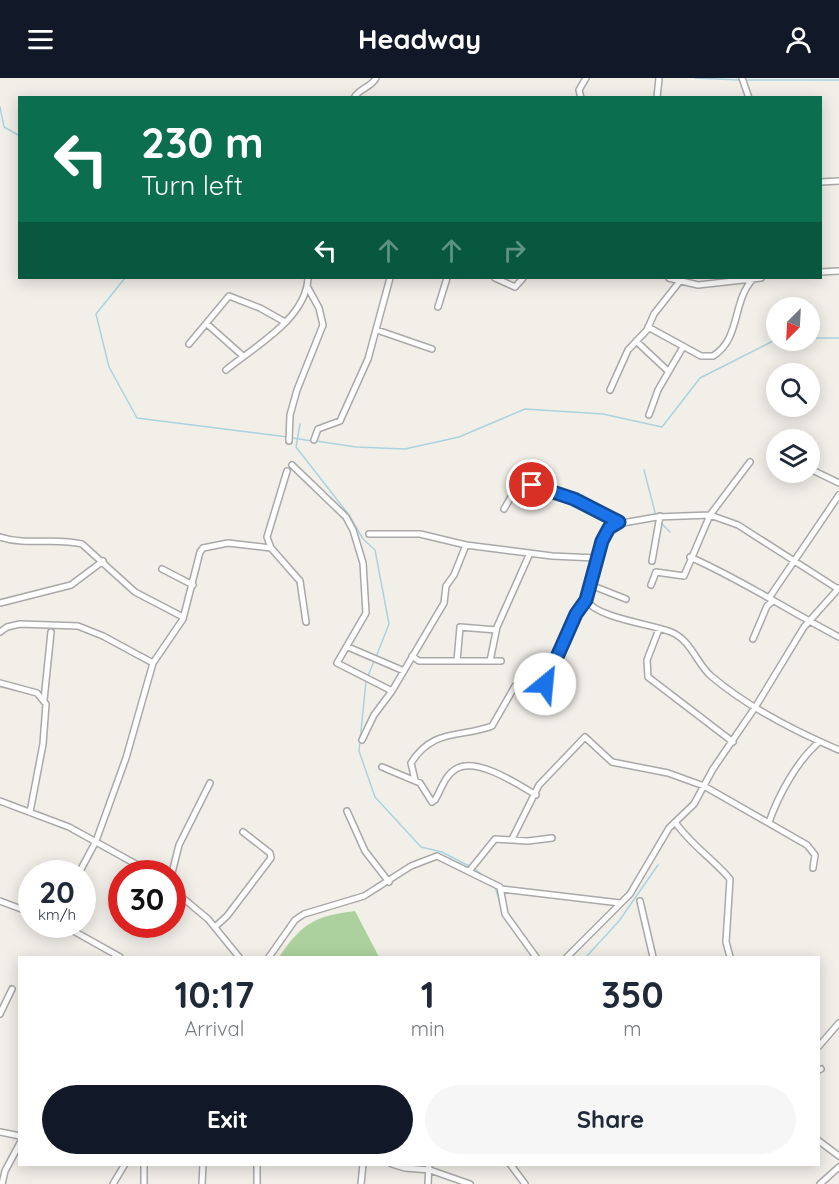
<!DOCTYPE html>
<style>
:root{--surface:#fff;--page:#f6f6f7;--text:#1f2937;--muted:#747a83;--accent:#111827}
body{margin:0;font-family:Quicksand,sans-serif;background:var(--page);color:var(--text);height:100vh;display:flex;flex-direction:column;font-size:22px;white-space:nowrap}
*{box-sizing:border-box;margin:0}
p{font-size:20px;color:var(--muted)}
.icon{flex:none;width:33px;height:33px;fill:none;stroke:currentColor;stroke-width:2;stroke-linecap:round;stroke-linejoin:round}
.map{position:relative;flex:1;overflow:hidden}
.panel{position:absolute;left:18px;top:878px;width:802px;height:210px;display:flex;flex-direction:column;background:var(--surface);border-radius:0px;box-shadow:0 3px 15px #0003}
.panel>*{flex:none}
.hud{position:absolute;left:18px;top:18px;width:804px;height:183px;border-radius:0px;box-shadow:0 3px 15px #0003;background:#0b6e4f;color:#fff;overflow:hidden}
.needle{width:39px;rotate:204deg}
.buttons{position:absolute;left:766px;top:219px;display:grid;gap:12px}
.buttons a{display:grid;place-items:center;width:54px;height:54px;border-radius:50%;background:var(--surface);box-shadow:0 3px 15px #0003;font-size:30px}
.speed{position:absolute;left:18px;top:782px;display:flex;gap:12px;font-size:30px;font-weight:700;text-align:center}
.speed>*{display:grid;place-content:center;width:78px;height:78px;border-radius:50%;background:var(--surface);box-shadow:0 3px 15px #0003;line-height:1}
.speed small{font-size:15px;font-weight:400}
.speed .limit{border:9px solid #d22;background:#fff;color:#111}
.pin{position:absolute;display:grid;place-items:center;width:51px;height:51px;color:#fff;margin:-26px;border:3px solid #fff;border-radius:50%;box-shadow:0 2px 6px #0007}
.me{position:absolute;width:66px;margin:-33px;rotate:28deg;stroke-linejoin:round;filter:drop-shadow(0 0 4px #0008)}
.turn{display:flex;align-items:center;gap:21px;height:126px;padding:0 24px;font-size:27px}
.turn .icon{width:78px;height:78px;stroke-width:2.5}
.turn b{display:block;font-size:42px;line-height:51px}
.lanes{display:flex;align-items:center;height:57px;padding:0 24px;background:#0003;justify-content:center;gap:30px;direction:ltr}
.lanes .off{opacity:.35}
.eta{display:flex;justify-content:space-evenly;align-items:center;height:102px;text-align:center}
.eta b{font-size:36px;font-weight:800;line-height:42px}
.action{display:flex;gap:12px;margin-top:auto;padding:12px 24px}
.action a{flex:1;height:69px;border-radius:36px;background:var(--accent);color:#fff;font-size:24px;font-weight:800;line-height:69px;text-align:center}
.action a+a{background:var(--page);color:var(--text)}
header{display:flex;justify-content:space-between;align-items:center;height:78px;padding:0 24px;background:var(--accent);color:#fff;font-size:27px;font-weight:800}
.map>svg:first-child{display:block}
.forest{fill:#add19e}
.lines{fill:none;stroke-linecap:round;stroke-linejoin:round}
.stream{stroke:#aad3df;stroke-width:1.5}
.street-casing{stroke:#a9a9a9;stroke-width:8}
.street{stroke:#fff;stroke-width:5}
.route-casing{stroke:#114b97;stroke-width:15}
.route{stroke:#1a73e8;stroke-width:10}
</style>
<header><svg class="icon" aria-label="menu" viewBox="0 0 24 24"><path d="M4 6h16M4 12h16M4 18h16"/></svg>Headway<svg class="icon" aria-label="person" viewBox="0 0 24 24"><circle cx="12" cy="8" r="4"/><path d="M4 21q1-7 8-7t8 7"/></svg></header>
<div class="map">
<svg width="839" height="1106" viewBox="0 0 839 1106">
<rect width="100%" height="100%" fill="#f2efe9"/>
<path class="forest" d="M355,833L379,879H279C302,845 315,838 355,833Z"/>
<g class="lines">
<path class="stream" d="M695,0L739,2
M744,2H839
M0,29L4,49L20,58
M125,200L96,236L109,289L137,340L288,359
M810,260H839
M300,346L296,369L349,437L363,461L375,472L389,546L376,579
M293,360L312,363
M316,363L356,369L405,371L459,359L525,331L603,336L662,349L700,300L777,261
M644,392L656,438
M660,444L670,454
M777,588L780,583
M368,598L374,583
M366,603L359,673L375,719L421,769L442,774L471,789
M475,791L485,799
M495,809L504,838
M528,872L532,879
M586,879L619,843L658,787"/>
<g class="street-casing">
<path id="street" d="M742,0L749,20
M354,20C359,10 371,10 376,0
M581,20L579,12L586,0
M657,20L659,0
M820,104L839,103
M820,194L839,193
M495,200L515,209L523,200
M669,200L698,207L761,200
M438,229L447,200
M207,246L243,278
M648,249L701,278H713C741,261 732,223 753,201
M377,252L432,271
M636,263L668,293
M189,266L229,218L260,230L285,244
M226,292C255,268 306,241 308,200
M610,312L628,272L647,252L654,236L680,203
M649,337L658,312L683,269
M314,362L318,351L340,343L368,281L390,200
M289,363L290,337L297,312L323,247L319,230L308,210
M292,387L346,439L353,452L363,485L366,535L337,585L392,613
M810,391L839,405
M287,393L267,459L271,470L300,503L306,544
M504,431L515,412L530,407L542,410L574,421L619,444
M369,456H420L466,467L552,478L596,480
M0,459C27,468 55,459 82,466L135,514L183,539
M690,479C742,502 789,533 839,559
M652,483L660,438
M162,491L193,507
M588,506L626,521
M651,507L656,494L684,498L710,437L750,384
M838,511L738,447L710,437L657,439L611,447L596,480L586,522C597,540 651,546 671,554C691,562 697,586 711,598C749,630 794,653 839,672
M769,520L839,417
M0,525L71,507L103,483
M659,551L647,582L648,599L733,664
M0,554L7,549L20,546L78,548L103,558L153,585
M753,561L767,528L773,523
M348,569L404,593
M412,578L419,583H501
M457,583L460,549L496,552
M490,583L497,549L530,475
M0,605L37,615L46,626L43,666L30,734
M44,622L51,554
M362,662L374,637L392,613L444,525L446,508L454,497L466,467
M382,689L420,705L432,724L435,722C441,712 445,697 456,691C476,678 519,707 536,717
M415,702L411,685C433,650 460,660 492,648L515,608L545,606L576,536L586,522
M0,723L69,749L152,795
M347,733L365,773L389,804
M675,744C691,767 712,780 730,801L726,864L730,879
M769,744C779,716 797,683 819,664
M512,761L539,707L585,659L612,684L668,695L704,708L807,767L815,777L813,790
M470,792L495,761L528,763L552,760
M79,795L96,763L126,680L153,585L183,541L200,474L203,470L228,465L271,470
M172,795L179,767L210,705
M172,799L176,813
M172,811L208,841L239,879
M501,811L620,825
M0,823L32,835
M640,823L653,879
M61,846L120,879
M215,849L227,838L271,780L270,775L243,754
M269,879L295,842L304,836L364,818L411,788L437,778L500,809L505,836L536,879
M567,879L630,816L669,750L694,726L713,691L756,628L804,549L839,510
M0,936L12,911
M819,968L839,945
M819,992L821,991
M0,1054L20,1058
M819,1063L839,1078
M257,1086V1106
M392,1086L405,1090L430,1092L470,1106
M510,1086L525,1106
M2,1106L5,1093L20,1065
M113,1106L125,1086
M144,1106V1086
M202,1106L203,1086
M361,1106L363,1086
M428,1106L429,1086
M820,1106L839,1089"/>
</g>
<use href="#street" class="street"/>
</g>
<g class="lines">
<g class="route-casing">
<path id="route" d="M532,407L574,421L619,444L609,450L602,463L586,522L576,536L545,606"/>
</g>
<use href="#route" class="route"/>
</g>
</svg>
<div class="buttons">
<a><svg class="needle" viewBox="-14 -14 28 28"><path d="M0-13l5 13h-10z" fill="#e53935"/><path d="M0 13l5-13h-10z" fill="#747a83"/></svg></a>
<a><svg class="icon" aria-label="search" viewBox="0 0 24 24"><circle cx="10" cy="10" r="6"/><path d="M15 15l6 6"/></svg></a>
<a><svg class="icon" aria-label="layers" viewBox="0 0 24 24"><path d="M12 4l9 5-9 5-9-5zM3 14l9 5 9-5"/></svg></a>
</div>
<div class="speed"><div>20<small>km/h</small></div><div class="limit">30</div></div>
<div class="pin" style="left:532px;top:407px;background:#d93025"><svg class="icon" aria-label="arrive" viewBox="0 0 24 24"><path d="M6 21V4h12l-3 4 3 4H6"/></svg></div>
<svg class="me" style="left:545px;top:606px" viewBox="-20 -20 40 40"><circle r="19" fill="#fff"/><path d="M0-13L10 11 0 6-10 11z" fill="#1a73e8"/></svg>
<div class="hud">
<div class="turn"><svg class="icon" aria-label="left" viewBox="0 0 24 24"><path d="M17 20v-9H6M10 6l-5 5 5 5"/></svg><div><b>230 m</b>Turn left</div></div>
<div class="lanes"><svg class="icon" aria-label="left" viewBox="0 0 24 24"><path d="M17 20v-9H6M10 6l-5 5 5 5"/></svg><svg class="icon off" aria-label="ahead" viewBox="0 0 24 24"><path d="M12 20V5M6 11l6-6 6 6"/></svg><svg class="icon off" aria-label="ahead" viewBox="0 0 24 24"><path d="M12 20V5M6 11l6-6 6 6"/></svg><svg class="icon off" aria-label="right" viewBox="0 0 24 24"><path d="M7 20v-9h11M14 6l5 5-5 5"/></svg></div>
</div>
<section class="panel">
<div class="eta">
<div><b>10:17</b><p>Arrival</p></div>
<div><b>1</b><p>min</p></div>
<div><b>350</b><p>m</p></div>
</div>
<div class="action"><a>Exit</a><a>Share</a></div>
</section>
</div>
